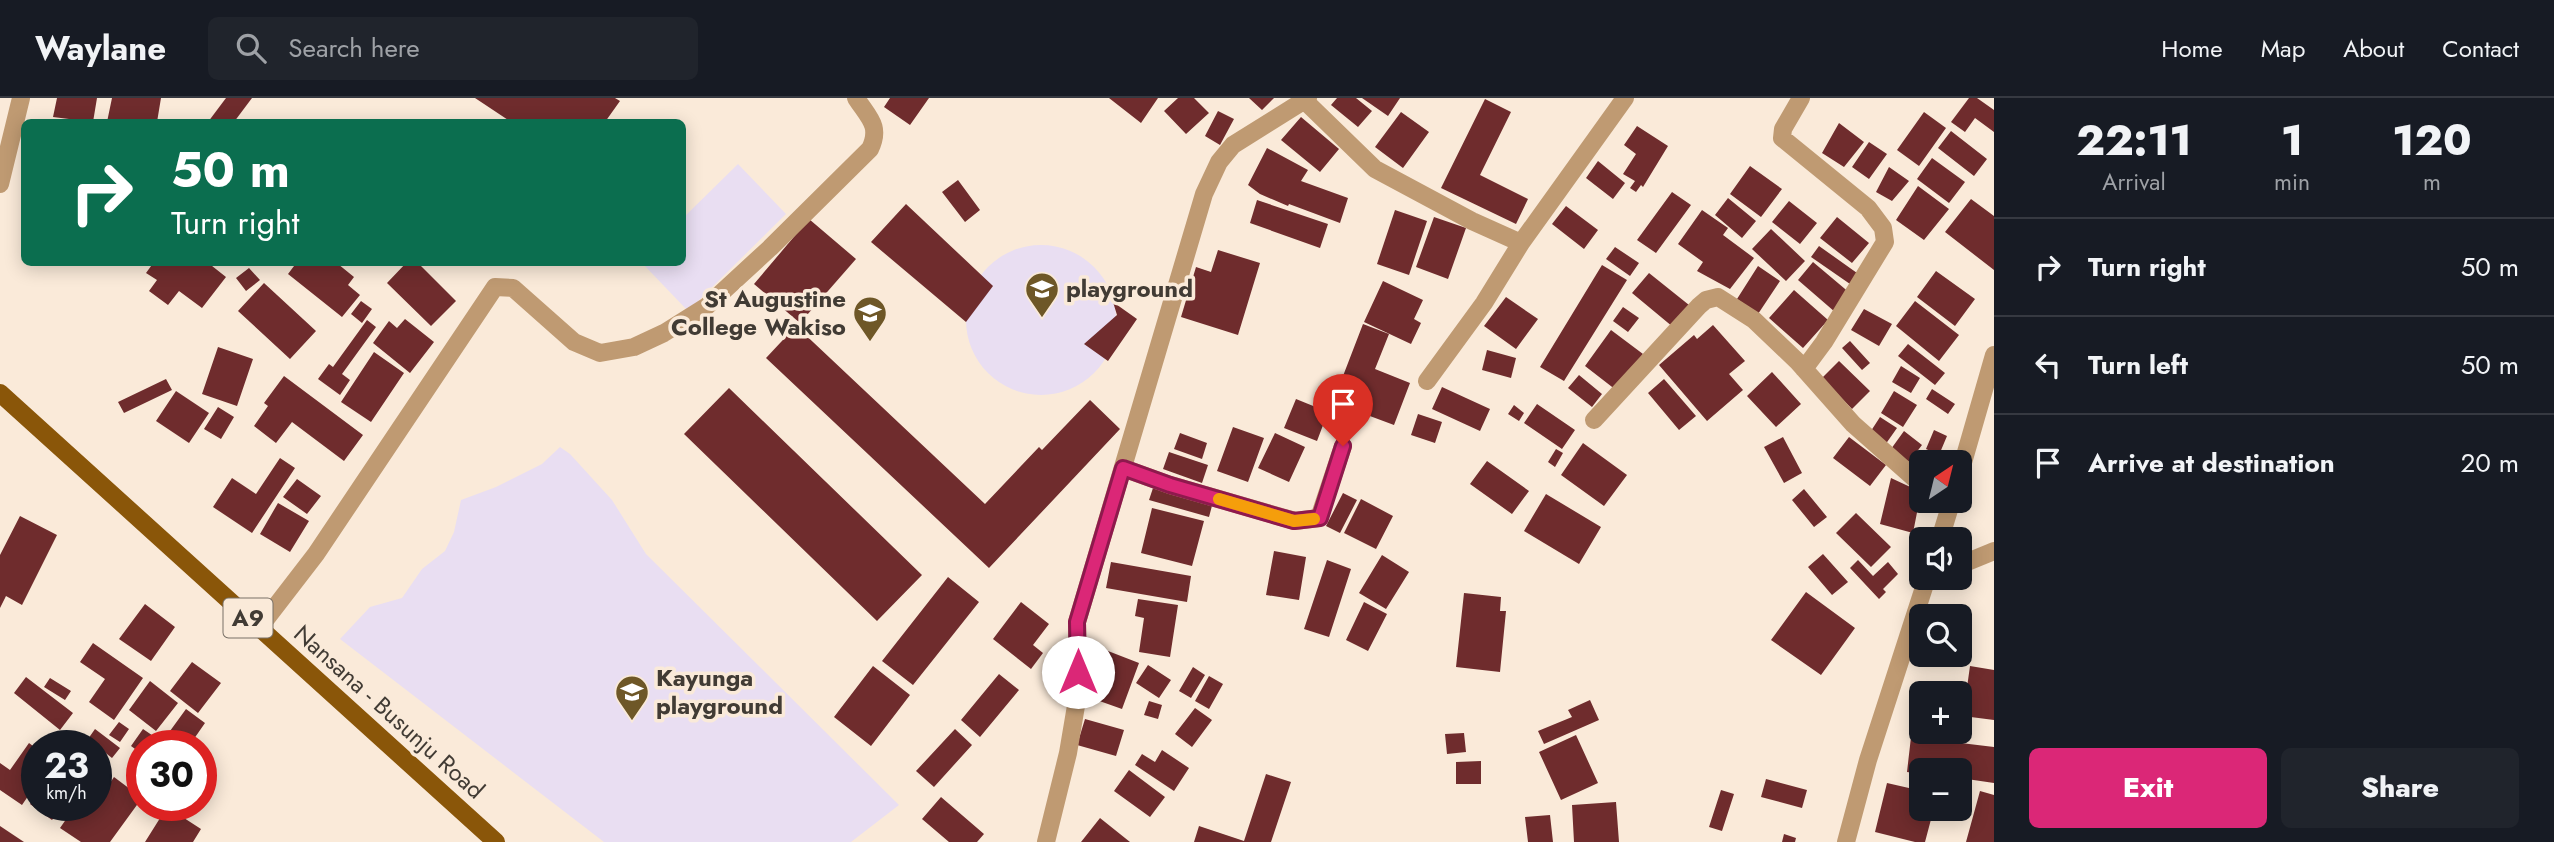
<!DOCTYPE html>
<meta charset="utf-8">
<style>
:root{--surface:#171b24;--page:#20242c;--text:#f1f3f6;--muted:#9ea1a6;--line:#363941;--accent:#db2777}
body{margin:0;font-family:Jost,sans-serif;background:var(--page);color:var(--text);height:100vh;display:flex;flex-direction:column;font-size:26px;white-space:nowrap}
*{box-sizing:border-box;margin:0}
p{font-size:23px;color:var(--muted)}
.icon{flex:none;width:38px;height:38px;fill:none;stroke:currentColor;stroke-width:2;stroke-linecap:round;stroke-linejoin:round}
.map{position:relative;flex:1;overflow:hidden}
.details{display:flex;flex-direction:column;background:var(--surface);width:560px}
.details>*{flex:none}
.hud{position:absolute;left:21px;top:21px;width:665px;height:147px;border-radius:10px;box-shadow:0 4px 18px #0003;background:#0b6e4f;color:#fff;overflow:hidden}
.needle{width:46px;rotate:35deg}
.fabs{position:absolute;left:1909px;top:352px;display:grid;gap:14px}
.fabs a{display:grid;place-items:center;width:63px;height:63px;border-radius:10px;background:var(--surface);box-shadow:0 4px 18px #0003;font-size:35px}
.speed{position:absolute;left:21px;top:632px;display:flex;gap:14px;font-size:35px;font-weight:700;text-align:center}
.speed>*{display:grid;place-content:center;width:91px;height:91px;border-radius:50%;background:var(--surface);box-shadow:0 4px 18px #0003;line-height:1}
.speed small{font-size:18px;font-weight:400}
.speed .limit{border:10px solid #d22;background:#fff;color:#111}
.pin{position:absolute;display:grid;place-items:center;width:60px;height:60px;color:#fff;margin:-72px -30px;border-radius:50% 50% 50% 0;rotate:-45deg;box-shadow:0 0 7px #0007}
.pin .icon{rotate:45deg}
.me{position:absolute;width:77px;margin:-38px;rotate:0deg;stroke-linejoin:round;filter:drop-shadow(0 0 5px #0008)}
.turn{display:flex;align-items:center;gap:24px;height:147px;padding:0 35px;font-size:32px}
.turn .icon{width:91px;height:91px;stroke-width:2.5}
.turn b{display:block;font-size:49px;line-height:60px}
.eta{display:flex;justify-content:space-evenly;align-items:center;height:119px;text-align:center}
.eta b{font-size:42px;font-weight:800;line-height:49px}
.action{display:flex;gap:14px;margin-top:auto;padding:14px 35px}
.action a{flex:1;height:80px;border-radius:10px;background:var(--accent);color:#fff;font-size:28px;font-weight:800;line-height:80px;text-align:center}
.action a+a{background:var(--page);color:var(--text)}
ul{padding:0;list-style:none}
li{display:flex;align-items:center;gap:21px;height:98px;padding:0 35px;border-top:2px solid var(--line)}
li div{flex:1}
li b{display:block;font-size:26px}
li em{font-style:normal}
header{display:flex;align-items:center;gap:42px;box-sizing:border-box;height:98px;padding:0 35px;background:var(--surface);border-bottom:2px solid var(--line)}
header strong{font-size:33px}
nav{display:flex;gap:38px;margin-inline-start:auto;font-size:24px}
.search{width:490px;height:63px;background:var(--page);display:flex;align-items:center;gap:18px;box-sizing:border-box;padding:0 24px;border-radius:10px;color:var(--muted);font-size:26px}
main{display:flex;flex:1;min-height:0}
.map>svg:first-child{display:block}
.education{fill:#e9def2}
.building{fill:#6f2c2d}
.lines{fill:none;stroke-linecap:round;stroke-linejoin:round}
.street{stroke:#bf9a72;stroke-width:18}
.primary{stroke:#8a5609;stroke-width:18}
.route-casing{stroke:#8e194d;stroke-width:18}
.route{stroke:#db2777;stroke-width:12}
.slow{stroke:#f59e0b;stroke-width:12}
.labels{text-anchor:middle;stroke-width:7;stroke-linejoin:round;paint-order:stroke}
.shield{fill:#faead9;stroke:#787066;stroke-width:2}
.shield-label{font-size:23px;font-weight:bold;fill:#413b34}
.poi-label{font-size:24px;font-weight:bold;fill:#413b34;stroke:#faead9;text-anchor:start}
.street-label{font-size:24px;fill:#413b34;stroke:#faead9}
</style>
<header>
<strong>Waylane</strong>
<div class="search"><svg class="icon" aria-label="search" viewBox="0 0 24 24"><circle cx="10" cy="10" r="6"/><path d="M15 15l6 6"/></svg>Search here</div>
<nav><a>Home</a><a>Map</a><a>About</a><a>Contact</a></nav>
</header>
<main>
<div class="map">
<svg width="1994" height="744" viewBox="0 0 1994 744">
<rect width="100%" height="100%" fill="#faead9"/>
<path class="education" d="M738,66L786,116L688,213L642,165L682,164L683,120Z
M966 222a75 75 0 1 1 150 0a75 75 0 1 1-150 0Z
M560,349L570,356L612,402L646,456L899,707L851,744H604L340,541L370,509L402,500L422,471L445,453L454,434L461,402L496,389L542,366Z"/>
<path class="building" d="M57,0H97L93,24L53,19Z
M112,0H161L157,24H107Z
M226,0H252L234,24H208Z
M475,0H615L620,3L605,24H511Z
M890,0H929L910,27L884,9Z
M1109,0H1158L1141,25Z
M1178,0H1194L1209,15L1186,36L1164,13Z
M1249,0H1274L1262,12Z
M1337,0H1356L1372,13L1358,29L1331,7Z
M1362,0H1400L1388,18Z
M1969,0H1977L1994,12V34L1975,20L1965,34L1951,24Z
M1485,1L1511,14L1480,77L1528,101L1516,126L1441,90Z
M1218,13L1234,21L1220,47L1205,38Z
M1401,14L1429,34L1403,70L1375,49Z
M1924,14L1946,30L1919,68L1897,52Z
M1301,19L1339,51L1320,74L1281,42Z
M1839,25L1864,44L1844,69L1822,55Z
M1637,28L1668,48L1643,89L1641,87L1636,94L1630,90L1635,83L1623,76L1636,56L1624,47Z
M1951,33L1987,61L1974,78L1938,50Z
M1869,44L1887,56L1869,81L1852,69Z
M1267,50L1308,72L1301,83L1348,100L1340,125L1289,106L1288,108L1260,96L1248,87Z
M1932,60L1965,84L1949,105L1917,81Z
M1598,63L1625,85L1613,101L1586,80Z
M1750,68L1782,91L1761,119L1730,96Z
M1889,69L1909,83L1892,103L1876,94Z
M958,82L980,112L965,124L942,94Z
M1918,88L1949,111L1924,142L1896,122Z
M1672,94L1691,107L1656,155L1637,142Z
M1728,100L1756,123L1742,140L1715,117Z
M1971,101L1994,118V172L1945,134Z
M1257,102L1328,126L1320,150L1250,125Z
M1789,103L1817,125L1800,146L1772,124Z
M906,106L993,188L966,224L871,144Z
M1566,108L1598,132L1584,151L1552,126Z
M1395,112L1427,123L1409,177L1377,166Z
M1702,112L1728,130L1723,137L1754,160L1730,191L1697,173L1703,164L1678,146Z
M1434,119L1466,130L1448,181L1416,169Z
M1837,119L1869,145L1852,165L1820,140Z
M809,121L856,161L800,225L754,186Z
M1771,131L1805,163L1786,183L1752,151Z
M1819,148L1857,175L1850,186L1811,159Z
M1615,149L1639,165L1630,178L1606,161Z
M1218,152L1260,165L1238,237L1181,219L1196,169L1211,174Z
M154,164H207L226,179L202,210L179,193L168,207L149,193L157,182L146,175Z
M297,164H339L338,166L354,179L348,187L360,197L342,219L288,176Z
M407,164H417L456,203L431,228L387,185Z
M1813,164L1851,196L1835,214L1798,182Z
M1602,167L1627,182L1564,283L1540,269Z
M1758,168L1780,183L1758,216L1737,201Z
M249,170L260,182L246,193L236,180Z
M1936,173L1975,201L1955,228L1917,199Z
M1649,175L1689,207L1673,229L1632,195Z
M1383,183L1423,202L1414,221L1421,225L1411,246L1364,224Z
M264,185L316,233L290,261L238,213Z
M1794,192L1828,222L1803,250L1769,220Z
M1506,199L1538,221L1516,251L1484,228Z
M361,203L372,211L362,225L351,216Z
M1915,203L1959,237L1939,263L1896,228Z
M1113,204L1137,221L1108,263L1084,246L1117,217Z
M1623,209L1639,220L1628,234L1613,223Z
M1864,211L1892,226L1879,248L1851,232Z
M405,221L434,244L410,275L373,245L389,223L397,230Z
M367,222L376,229L342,276L350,282L340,297L318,281L329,266L333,269Z
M1363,226L1389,236L1375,271L1410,285L1394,327L1343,308L1353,282L1343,278Z
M1713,227L1745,263L1729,276L1743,292L1707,323L1659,267L1694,237L1697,241Z
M796,228L985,406L1039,349L1042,352L1090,302L1120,331L989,470L766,260Z
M1611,232L1643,256L1616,292L1585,268Z
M1850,243L1870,265L1862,272L1842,250Z
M1908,246L1945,275L1935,287L1898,258Z
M218,249L253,261L237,308L202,296Z
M1487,252L1516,260L1511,280L1482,272Z
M374,254L404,275L371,324L341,304Z
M1839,263L1870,293L1852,311L1822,280Z
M1901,268L1920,280L1911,295L1892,284Z
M1772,274L1801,306L1776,329L1747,298Z
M1579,277L1602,296L1592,309L1568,290Z
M284,278L363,337L344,363L292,324L276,345L254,328L268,308L264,305Z
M166,281L172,292L124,315L118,304Z
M1664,281L1696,318L1679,332L1648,295Z
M1442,289L1490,311L1480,333L1432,311Z
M729,290L922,477L877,523L684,336Z
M1932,291L1955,306L1948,316L1926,301Z
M176,293L209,315L189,345L156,323Z
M1894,293L1917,307L1903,329L1881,315Z
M1296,301L1328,314L1317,343L1284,330Z
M1537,306L1575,332L1562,351L1524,325Z
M1514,307L1524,315L1519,323L1508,316Z
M218,309L234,319L221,341L204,331Z
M1418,316L1442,324L1435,345L1411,337Z
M1880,319L1897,330L1885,347L1869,336Z
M1233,329L1264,340L1248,384L1217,373Z
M1934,332L1947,338L1939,357L1926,351Z
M1904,333L1922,347L1909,364L1891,351Z
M1180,335L1207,345L1202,361L1174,351Z
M1275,335L1305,349L1289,384L1258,370Z
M1783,339L1802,375L1784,385L1764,349Z
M1849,339L1886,367L1870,388L1833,360Z
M1583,345L1627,377L1604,408L1561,377Z
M1556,351L1563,355L1555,369L1548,364Z
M1169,354L1208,367L1202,385L1163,371Z
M280,360L295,370L252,435L213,409L232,380L256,396Z
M1487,363L1529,393L1512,416L1470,386Z
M1891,380L1921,394L1913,435L1880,426Z
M297,381L321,398L307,416L283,399Z
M1154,387L1213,404L1209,419L1149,402Z
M1804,391L1827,419L1814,429L1792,402Z
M1343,395L1357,402L1340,435L1326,428Z
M1546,396L1601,429L1579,466L1524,433Z
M1361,401L1393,418L1376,451L1344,435Z
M278,405L309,423L290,454L260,436Z
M1152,410L1204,423L1192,468L1141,455Z
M1856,415L1891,449L1871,469L1836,435Z
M20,418L57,437L22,507L6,498L0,510V457Z
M1274,453L1306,459L1299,502L1266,497Z
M1823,456L1848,484L1832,497L1808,469Z
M1382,457L1409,474L1386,511L1359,495Z
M1327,462L1351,471L1329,539L1304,531Z
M1858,462L1873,478L1888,464L1898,476L1883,491L1886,494L1879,501L1850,470Z
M1111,464L1191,478L1187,504L1106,490Z
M948,479L979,504L913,587L882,563Z
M1806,494L1855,530L1821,577L1771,542Z
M1464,495L1501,499L1500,513H1506L1500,574L1456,569Z
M1138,501L1178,507L1170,559L1139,554L1144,520L1135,518Z
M1021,504L1049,526L1033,547L1043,555L1031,571L993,541Z
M1364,504L1387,516L1368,553L1346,542Z
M145,506L175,529L151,563L119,541Z
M93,545L143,580L114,622L89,604L105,581L80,564Z
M1108,553L1139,565L1122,611L1091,600Z
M192,564L221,585L198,615L170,593Z
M1148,567L1171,582L1159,600L1136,585Z
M873,568L910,597L871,648L834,619Z
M1970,568L1994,572V622L1963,618Z
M1193,569L1205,577L1191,600L1179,593Z
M999,576L1019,592L980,639L961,622Z
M1209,578L1223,586L1209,611L1195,603Z
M26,579L73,615L60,632L14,595Z
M50,580L71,593L65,602L44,589Z
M150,583L178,605L156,633L129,612Z
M1590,602L1599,622L1544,646L1538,633L1572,619L1568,612Z
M1149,603L1162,607L1158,621L1144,617Z
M1195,610L1212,622L1192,649L1175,636Z
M186,611L205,625L189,648H142V656L131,648L143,631L162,644Z
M1085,621L1124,632L1116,658L1077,647Z
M119,624L129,631L120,644L109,637Z
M95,631L120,650L112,660L88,641Z
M955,631L972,647L934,689L916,673Z
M1464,635L1466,654L1447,656L1445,636Z
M1576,637L1598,685L1561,702L1539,654Z
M1911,639L1994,649V685L1960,680V672H1922V676L1907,674Z
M29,645L37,651V685L22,707L0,692V665L10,672Z
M1162,652L1189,670L1174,693L1135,667L1142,656L1155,664Z
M96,661L110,671L104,680L96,674Z
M1481,663V686H1456V664Z
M1129,672L1165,699L1150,719L1114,693Z
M1266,676L1291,684L1271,744H1194L1199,728L1244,743Z
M114,679L142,700L110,744H81L60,730L76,707H96V683L106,691Z
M1766,681L1807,692L1802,710L1761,699Z
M1887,685L1922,693V710H1934L1925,744H1915L1875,734Z
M1721,692L1734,696L1722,733L1709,729Z
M1980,693L1994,697V744H1966Z
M37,697V707H64L52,722L30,706Z
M941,699L984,736L977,744H949L922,721Z
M1616,704L1619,744H1574L1572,707Z
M167,709L201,731L193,744H145Z
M1550,717L1553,744H1528L1525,719Z
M1100,720L1130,744H1081Z
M0,728L24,744H0Z
M1784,736L1796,740L1795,744H1782Z"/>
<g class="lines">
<path class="street" d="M1801,0L1783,31L1782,40L1868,110L1883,130L1885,144L1824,244L1804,271
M1305,3L1375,71L1472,123L1521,145L1625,0
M0,86L21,0
M1427,283L1484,205L1521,145
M1594,322L1699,208L1706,202L1718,199L1754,222L1798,264L1853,326L1922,387
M1123,370L1170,387L1295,423L1319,420L1343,348
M1960,375L1994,257
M1940,441L1952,402
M1960,467L1994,453
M259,530L316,456L495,189L513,190L574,244L600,255L634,249L664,235L707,208L770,150L870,51C881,28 869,20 856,0
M1046,744L1068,655L1078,596L1077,524L1204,96L1219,64L1233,47L1308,0
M1846,744L1868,662L1927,480"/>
<path class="primary" d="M0,295L496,744"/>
</g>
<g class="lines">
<g class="route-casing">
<path id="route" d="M1078,574L1077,524L1123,370L1170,387L1294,423L1320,420L1343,348"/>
</g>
<use href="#route" class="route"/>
<path class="slow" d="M1219,401L1294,423L1314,421"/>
</g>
<defs>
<g id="school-pin" transform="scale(1.75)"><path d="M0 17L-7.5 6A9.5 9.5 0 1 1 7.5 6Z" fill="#6e5727" stroke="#faead9"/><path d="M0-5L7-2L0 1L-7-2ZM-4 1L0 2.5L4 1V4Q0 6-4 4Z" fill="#fff"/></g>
</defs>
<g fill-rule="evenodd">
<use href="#school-pin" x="1042" y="191"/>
<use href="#school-pin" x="870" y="215"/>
<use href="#school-pin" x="632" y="594"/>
</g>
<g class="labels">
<rect class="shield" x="223.5" y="500.5" width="49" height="39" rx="5"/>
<g class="shield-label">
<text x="248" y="528">A9</text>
</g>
<g class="poi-label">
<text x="1066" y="199">playground</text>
<text x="846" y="209" text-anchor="end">St Augustine<tspan x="846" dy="28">College Wakiso</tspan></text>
<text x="656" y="588">Kayunga<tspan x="656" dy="28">playground</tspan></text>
</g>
<g class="street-label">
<text transform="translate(389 614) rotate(42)" y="8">Nansana - Busunju Road</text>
</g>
</g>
</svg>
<div class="fabs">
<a><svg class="needle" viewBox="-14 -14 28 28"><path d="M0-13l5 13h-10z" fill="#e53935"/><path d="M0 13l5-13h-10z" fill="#9ea1a6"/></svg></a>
<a><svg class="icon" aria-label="sound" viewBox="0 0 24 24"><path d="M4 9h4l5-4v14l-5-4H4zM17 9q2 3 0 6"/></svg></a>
<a><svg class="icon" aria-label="search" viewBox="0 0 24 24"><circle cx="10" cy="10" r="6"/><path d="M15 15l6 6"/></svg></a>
<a>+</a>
<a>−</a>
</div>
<div class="speed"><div>23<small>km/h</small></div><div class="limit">30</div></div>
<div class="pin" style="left:1343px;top:348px;background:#d93025"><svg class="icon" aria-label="arrive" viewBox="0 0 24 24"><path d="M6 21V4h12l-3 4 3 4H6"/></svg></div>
<svg class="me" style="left:1078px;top:574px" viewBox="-20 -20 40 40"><circle r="19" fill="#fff"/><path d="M0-13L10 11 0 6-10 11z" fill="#db2777"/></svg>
<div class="hud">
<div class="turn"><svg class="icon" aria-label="right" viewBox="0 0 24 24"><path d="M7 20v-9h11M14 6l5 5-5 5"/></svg><div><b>50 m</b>Turn right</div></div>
</div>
</div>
<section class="details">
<div class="eta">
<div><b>22:11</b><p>Arrival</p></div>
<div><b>1</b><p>min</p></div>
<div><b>120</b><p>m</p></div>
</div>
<ul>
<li><svg class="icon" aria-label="right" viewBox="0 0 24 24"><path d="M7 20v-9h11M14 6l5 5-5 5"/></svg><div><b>Turn right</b></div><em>50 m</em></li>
<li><svg class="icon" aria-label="left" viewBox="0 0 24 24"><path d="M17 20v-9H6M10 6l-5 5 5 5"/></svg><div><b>Turn left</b></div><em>50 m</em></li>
<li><svg class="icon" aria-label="arrive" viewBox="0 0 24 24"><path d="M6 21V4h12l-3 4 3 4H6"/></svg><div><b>Arrive at destination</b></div><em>20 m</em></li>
</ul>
<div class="action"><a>Exit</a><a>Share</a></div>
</section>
</main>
